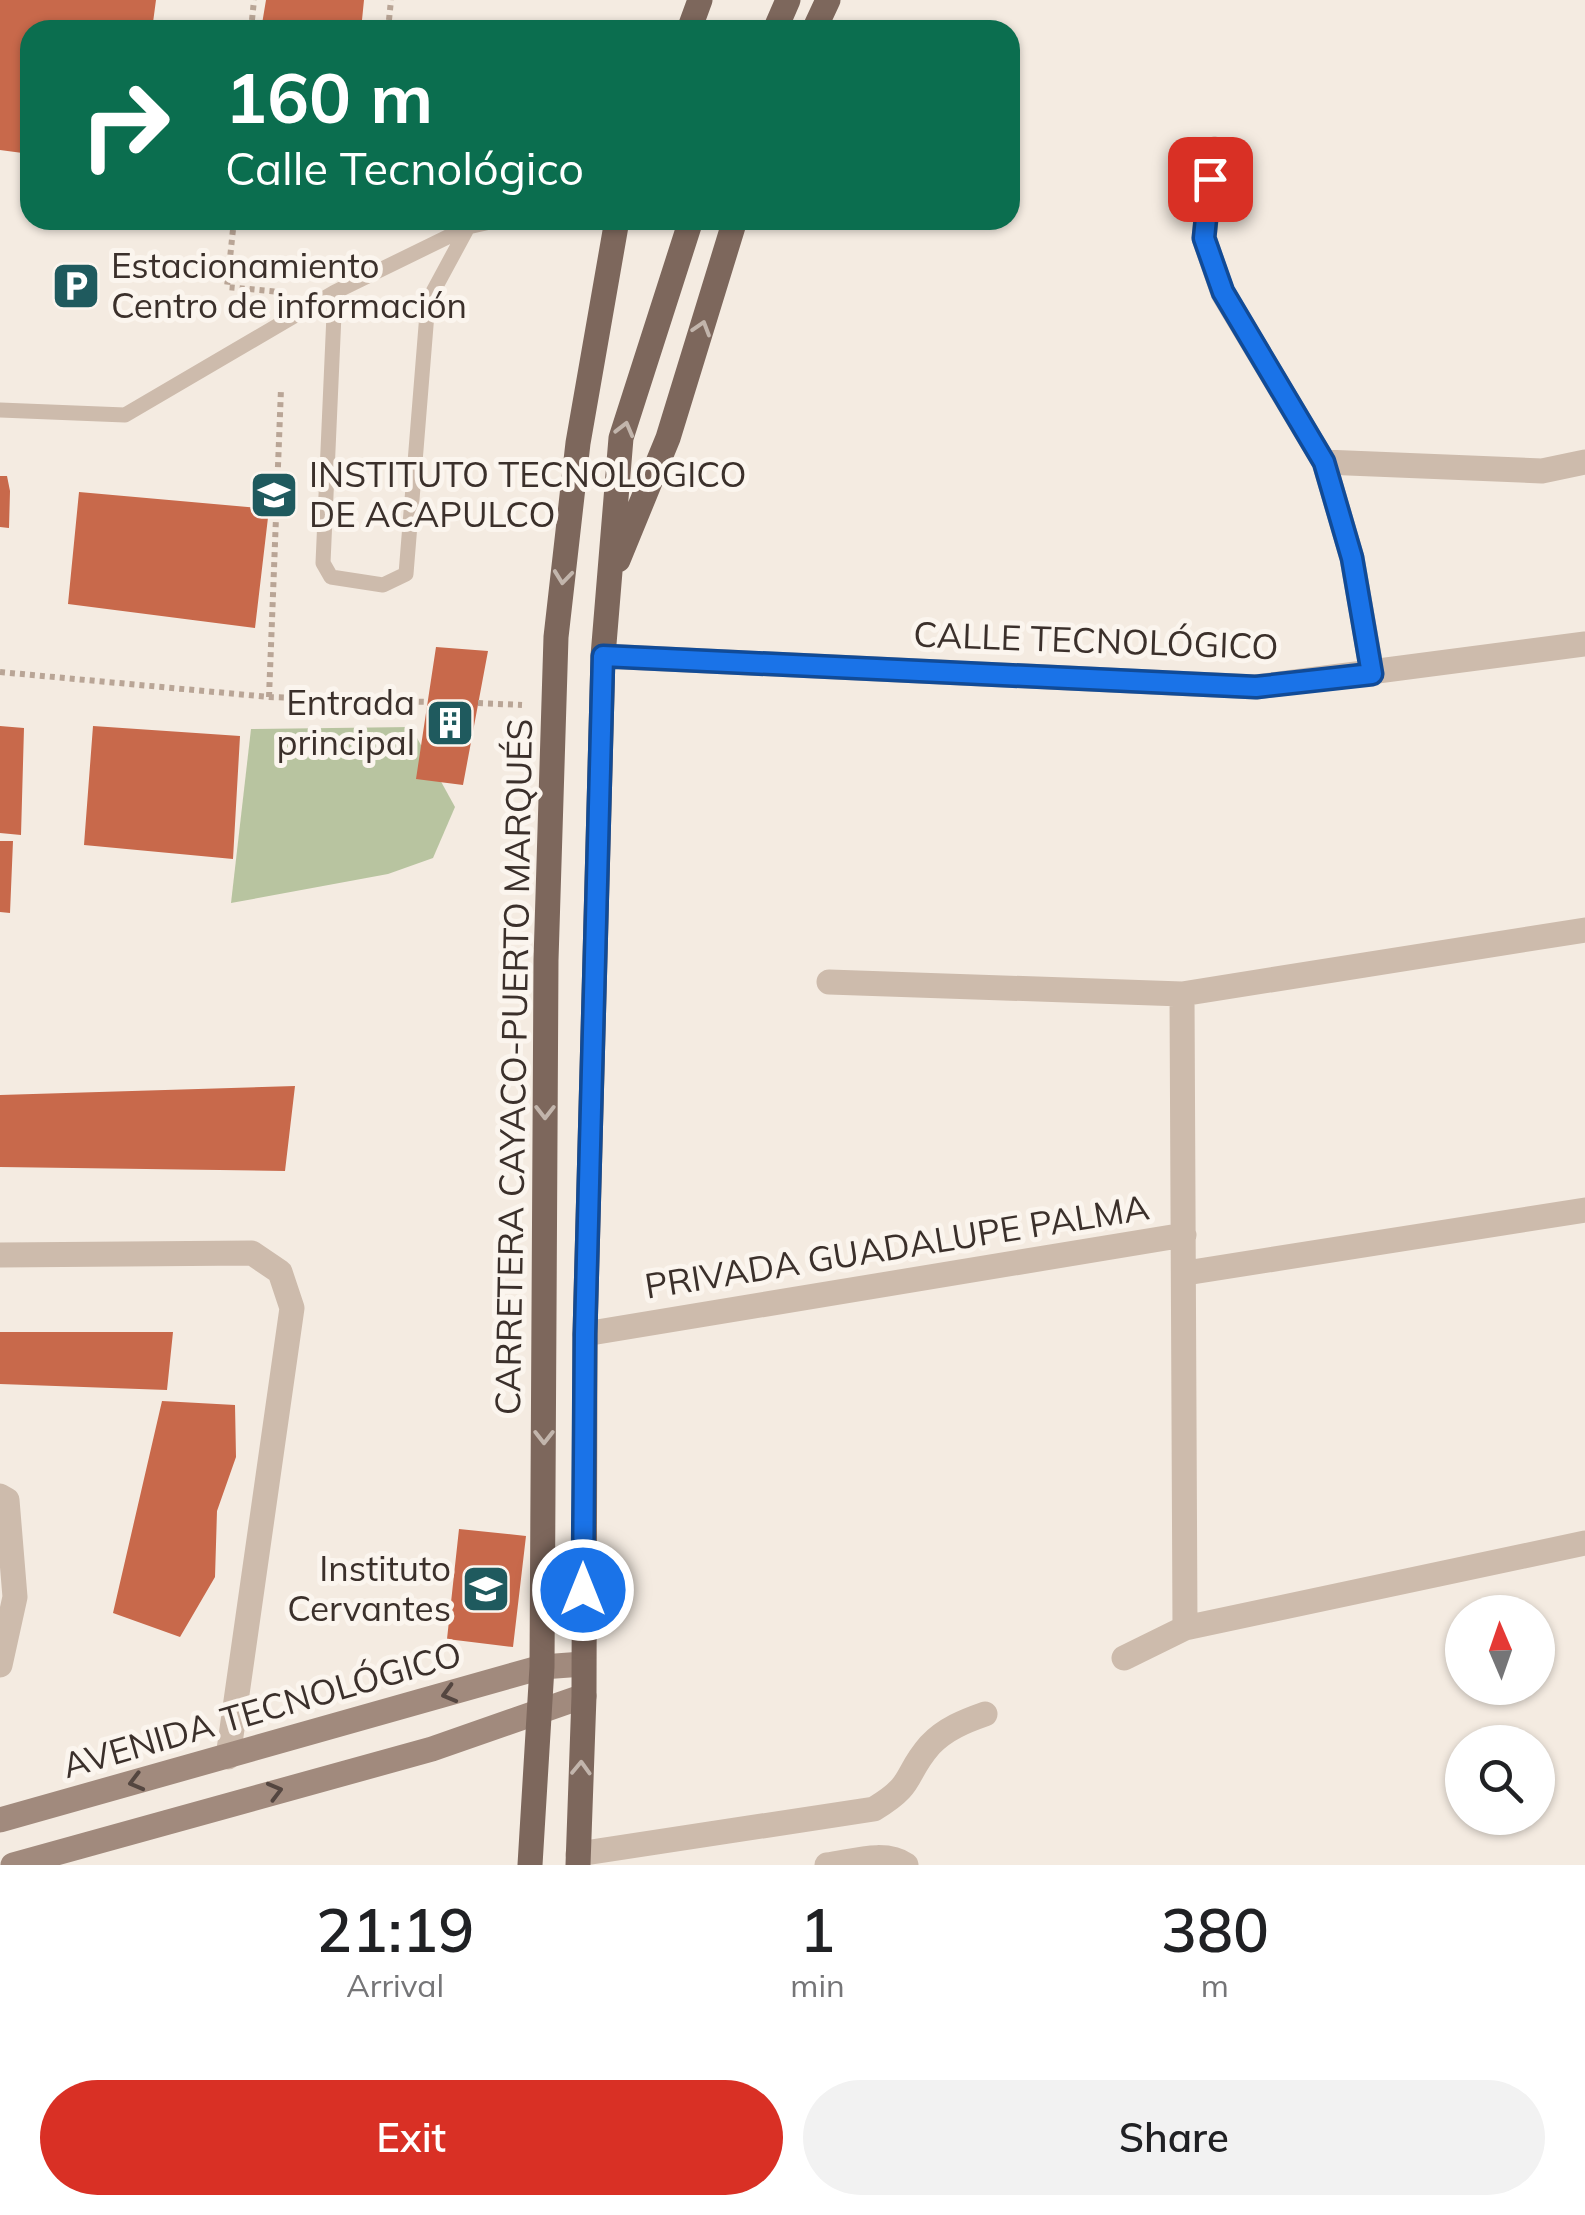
<!DOCTYPE html>
<meta charset="utf-8">
<style>
:root{--surface:#fff;--page:#f2f2f2;--text:#202124;--muted:#757577;--accent:#d93025}
body{margin:0;font-family:Mulish,sans-serif;background:var(--page);color:var(--text);height:100vh;display:flex;flex-direction:column;font-size:38px;white-space:nowrap}
*{box-sizing:border-box;margin:0}
p{font-size:32px;color:var(--muted)}
.icon{flex:none;width:55px;height:55px;fill:none;stroke:currentColor;stroke-width:2;stroke-linecap:round;stroke-linejoin:round}
.map{position:relative;height:1865px;overflow:hidden}
.sheet{display:flex;flex-direction:column;background:var(--surface);flex:1}
.sheet>*{flex:none}
.hud{position:absolute;left:20px;top:20px;width:1000px;height:210px;border-radius:30px;box-shadow:0 2px 8px #0004;background:#0b6e4f;color:#fff;overflow:hidden}
.needle{width:65px;rotate:358deg}
.fabs{position:absolute;left:1445px;top:1595px;display:grid;gap:20px}
.fabs a{display:grid;place-items:center;width:110px;height:110px;border-radius:50%;background:var(--surface);box-shadow:0 2px 8px #0004;font-size:50px}
.pin{position:absolute;display:grid;place-items:center;width:85px;height:85px;color:#fff;margin:-42px;border-radius:20px;box-shadow:0 5px 15px #0006}
.me{position:absolute;width:110px;margin:-55px;rotate:0deg;stroke-linejoin:round;filter:drop-shadow(0 0 8px #0008)}
.turn{display:flex;align-items:center;gap:35px;height:210px;padding:0 40px;font-size:45px}
.turn .icon{width:130px;height:130px;stroke-width:2.5}
.turn b{display:block;font-size:70px;line-height:85px}
.eta{display:flex;justify-content:space-evenly;align-items:center;height:170px;text-align:center}
.eta b{font-size:60px;font-weight:600;line-height:70px}
.button{display:flex;gap:20px;margin-top:auto;padding:20px 40px}
.button a{flex:1;height:115px;border-radius:60px;background:var(--accent);color:#fff;font-size:40px;font-weight:600;line-height:115px;text-align:center}
.button a+a{background:var(--page);color:var(--text)}
.map>svg:first-child{display:block}
.green{fill:#b8c4a0}
.building{fill:#c8694b}
.lines{fill:none;stroke-linecap:round;stroke-linejoin:round}
.path{stroke:#b9a596;stroke-width:6;stroke-dasharray:5 5;stroke-linecap:butt}
.lane{stroke:#cdbbac;stroke-width:15}
.street{stroke:#cdbbac;stroke-width:25}
.secondary{stroke:#a18a7d;stroke-width:25}
.primary{stroke:#7d675c;stroke-width:25}
.oneway{stroke:#c2b5ac}
.oneway2{stroke:#544640}
.route-casing{stroke:#114b97;stroke-width:25}
.route{stroke:#1a73e8;stroke-width:18}
.labels{text-anchor:middle;stroke-width:10;stroke-linejoin:round;paint-order:stroke}
.poi-label{font-size:35px;fill:#3b302b;stroke:#fbf5ee;text-anchor:start}
.street-label{font-size:35px;fill:#3b302b;stroke:#fbf5ee}
</style>
<div class="map">
<svg width="1585" height="1865" viewBox="0 0 1585 1865">
<rect width="100%" height="100%" fill="#f4ebe1"/>
<path class="green" d="M411,727L455,807L433,858L388,874L231,903L251,729Z"/>
<path class="building" d="M0,0H156L152,30H30V154L0,150Z
M266,0H364L361,30H261Z
M0,476H7L10,491L9,528L0,527Z
M79,492L269,509L255,628L68,604Z
M436,647L488,651L463,785L416,779Z
M0,726L24,728L21,835L0,833Z
M93,726L240,736L233,859L84,845Z
M0,841H13L10,913L0,912Z
M295,1086L285,1171L0,1167V1095Z
M0,1332H173L167,1390L0,1384Z
M162,1401L235,1405L236,1457L217,1511L215,1577L180,1637L113,1613Z
M459,1529L526,1536L513,1647L447,1639Z"/>
<g class="lines">
<path class="path" d="M251,30L254,0
M388,30L391,0
M234,220L227,287L281,292
M0,672L269,697L428,702
M269,697L281,389
M478,703L522,705"/>
<path class="lane" d="M335,292L323,563L331,577L383,585L406,574L428,301L468,227
M0,410L125,415L335,292L468,227L499,220"/>
<path class="street" d="M1214,149L1204,238L1223,293L1324,462L1352,558L1372,673
M1324,462L1542,471L1585,462
M603,656L1256,687L1585,644
M829,982L1182,994L1585,930
M1182,994L1185,1628
M0,1255L252,1253L280,1272L292,1308L228,1757
M1186,1273L1585,1210
M585,1334L1184,1235
M0,1496L7,1500L15,1597L0,1665
M1124,1658L1185,1628L1585,1543
M578,1854L874,1809C916,1784 903,1776 930,1745C945,1729 965,1721 985,1714
M827,1865C851,1862 885,1850 906,1865"/>
<path class="secondary" d="M0,1820L542,1667L583,1664
M13,1865L432,1749L584,1696"/>
<path class="primary" d="M689,30L700,0
M775,30L788,0
M814,30L828,0
M618,560L668,438L735,220
M530,1865L542,1667L546,960L556,637L578,443L617,220
M578,1865L584,1696L585,1334L603,656L621,438L691,220"/>
</g>
<defs><path id="oneway-chevron" d="M-2-3.5L2.5 0L-2 3.5" fill="none" stroke-width="1.6" stroke-linecap="round" stroke-linejoin="round" transform="scale(2.5)"/></defs>
<g class="oneway">
<use href="#oneway-chevron" transform="translate(702 328) rotate(-73)"/>
<use href="#oneway-chevron" transform="translate(625 429) rotate(-75)"/>
<use href="#oneway-chevron" transform="translate(563 577) rotate(96)"/>
<use href="#oneway-chevron" transform="translate(545 1112) rotate(90)"/>
<use href="#oneway-chevron" transform="translate(544 1437) rotate(90)"/>
<use href="#oneway-chevron" transform="translate(581 1768) rotate(-88)"/>
</g>
<g class="oneway2">
<use href="#oneway-chevron" transform="translate(449 1694) rotate(164)"/>
<use href="#oneway-chevron" transform="translate(136 1782) rotate(165)"/>
<use href="#oneway-chevron" transform="translate(275 1791) rotate(-15)"/>
</g>
<g class="lines">
<g class="route-casing">
<path id="route" d="M583,1590L585,1334L603,656L1256,687L1372,674L1352,558L1324,462L1223,292L1204,238L1210,179"/>
</g>
<use href="#route" class="route"/>
</g>
<defs>
<g id="parking-square" transform="scale(2.5)"><rect x="-9" y="-9" width="18" height="18" rx="4" fill="#1f5a5e" stroke="#fbf5ee"/><path d="M-3.5-5.5H1a3.5 3.5 0 0 1 0 7H-1V5.5H-3.5ZM-1-3.4V-.6H.8a1.4 1.4 0 0 0 0-2.8Z" fill="#fff"/></g>
<g id="school-square" transform="scale(2.5)"><rect x="-9" y="-9" width="18" height="18" rx="4" fill="#1f5a5e" stroke="#fbf5ee"/><path d="M0-5L7-2L0 1L-7-2ZM-4 1L0 2.5L4 1V4Q0 6-4 4Z" fill="#fff"/></g>
<g id="building-square" transform="scale(2.5)"><rect x="-9" y="-9" width="18" height="18" rx="4" fill="#1f5a5e" stroke="#fbf5ee"/><path d="M-4-6H4V6H1V3H-1V6H-4ZM-2.5-4.3h1.7v1.8h-1.7ZM.8-4.3h1.7v1.8H.8ZM-2.5-1h1.7V.8h-1.7ZM.8-1h1.7V.8H.8Z" fill="#fff"/></g>
</defs>
<g fill-rule="evenodd">
<use href="#parking-square" x="76" y="286"/>
<use href="#school-square" x="274" y="495"/>
<use href="#building-square" x="450" y="723"/>
<use href="#school-square" x="486" y="1589"/>
</g>
<g class="labels">
<g class="poi-label">
<text x="111" y="278">Estacionamiento<tspan x="111" dy="40">Centro de información</tspan></text>
<text x="309" y="487">INSTITUTO TECNOLOGICO<tspan x="309" dy="40">DE ACAPULCO</tspan></text>
<text x="415" y="715" text-anchor="end">Entrada<tspan x="415" dy="40">principal</tspan></text>
<text x="451" y="1581" text-anchor="end">Instituto<tspan x="451" dy="40">Cervantes</tspan></text>
</g>
<g class="street-label">
<text transform="translate(1096 641) rotate(2)" y="12">CALLE TECNOLÓGICO</text>
<text transform="translate(514 1067) rotate(-89)" y="12">CARRETERA CAYACO-PUERTO MARQUÉS</text>
<text transform="translate(897 1247) rotate(-9)" y="12">PRIVADA GUADALUPE PALMA</text>
<text transform="translate(262 1710) rotate(-16)" y="12">AVENIDA TECNOLÓGICO</text>
</g>
</g>
</svg>
<div class="fabs">
<a><svg class="needle" viewBox="-14 -14 28 28"><path d="M0-13l5 13h-10z" fill="#e53935"/><path d="M0 13l5-13h-10z" fill="#757577"/></svg></a>
<a><svg class="icon" aria-label="search" viewBox="0 0 24 24"><circle cx="10" cy="10" r="6"/><path d="M15 15l6 6"/></svg></a>
</div>
<div class="pin" style="left:1210px;top:179px;background:#d93025"><svg class="icon" aria-label="arrive" viewBox="0 0 24 24"><path d="M6 21V4h12l-3 4 3 4H6"/></svg></div>
<svg class="me" style="left:583px;top:1590px" viewBox="-20 -20 40 40"><circle r="17" fill="#1a73e8" stroke="#fff" stroke-width="3"/><path d="M0-11L8 9 0 5-8 9z" fill="#fff"/></svg>
<div class="hud">
<div class="turn"><svg class="icon" aria-label="right" viewBox="0 0 24 24"><path d="M7 20v-9h11M14 6l5 5-5 5"/></svg><div><b>160 m</b>Calle Tecnológico</div></div>
</div>
</div>
<section class="sheet">
<div class="eta">
<div><b>21:19</b><p>Arrival</p></div>
<div><b>1</b><p>min</p></div>
<div><b>380</b><p>m</p></div>
</div>
<div class="button"><a>Exit</a><a>Share</a></div>
</section>
